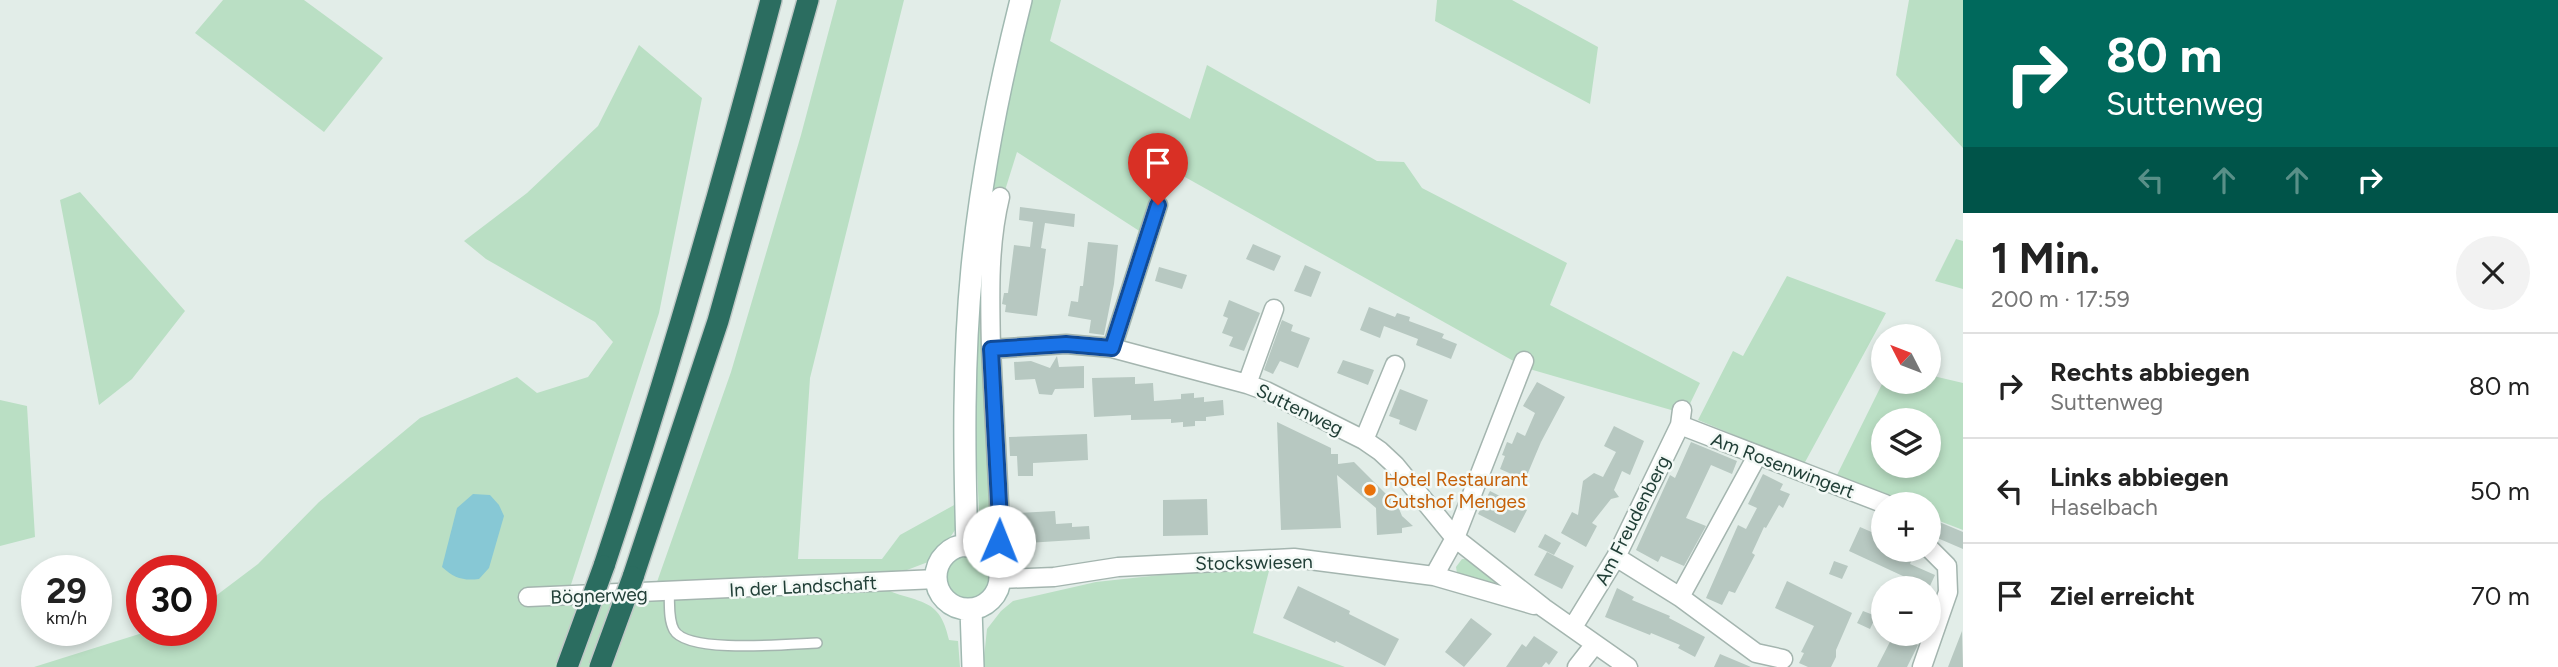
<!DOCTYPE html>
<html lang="de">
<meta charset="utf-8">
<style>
:root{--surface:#fff;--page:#f2f2f2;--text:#222;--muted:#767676;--line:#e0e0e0}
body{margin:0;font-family:Figtree,sans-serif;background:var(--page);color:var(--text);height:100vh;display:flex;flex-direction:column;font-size:26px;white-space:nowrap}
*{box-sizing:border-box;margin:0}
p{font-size:23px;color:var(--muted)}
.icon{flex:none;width:38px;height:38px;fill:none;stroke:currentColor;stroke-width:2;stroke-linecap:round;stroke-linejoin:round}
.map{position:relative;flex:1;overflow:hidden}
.panel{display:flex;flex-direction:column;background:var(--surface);width:595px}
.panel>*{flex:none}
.banner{background:#00695c;color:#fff;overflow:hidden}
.needle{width:46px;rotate:312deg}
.buttons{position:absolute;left:1871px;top:324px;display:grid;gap:14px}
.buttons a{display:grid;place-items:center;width:70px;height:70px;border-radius:50%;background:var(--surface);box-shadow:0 4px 10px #0003;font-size:35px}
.speed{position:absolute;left:21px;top:555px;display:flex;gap:14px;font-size:35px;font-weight:700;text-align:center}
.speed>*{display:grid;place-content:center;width:91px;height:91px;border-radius:50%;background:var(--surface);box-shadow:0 4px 10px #0003;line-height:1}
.speed small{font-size:18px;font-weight:400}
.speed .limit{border:10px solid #d22;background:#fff;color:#111}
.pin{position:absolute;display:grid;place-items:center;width:60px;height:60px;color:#fff;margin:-72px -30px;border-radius:50% 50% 50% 0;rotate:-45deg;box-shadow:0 0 7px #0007}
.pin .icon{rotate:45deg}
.me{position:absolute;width:77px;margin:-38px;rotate:1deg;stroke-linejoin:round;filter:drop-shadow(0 0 5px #0008)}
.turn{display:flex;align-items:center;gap:24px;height:147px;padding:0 28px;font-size:32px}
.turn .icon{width:91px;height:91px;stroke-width:2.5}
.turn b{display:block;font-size:49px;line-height:60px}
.lanes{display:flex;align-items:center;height:66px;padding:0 28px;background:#0003;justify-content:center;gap:35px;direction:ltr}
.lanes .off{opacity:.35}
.round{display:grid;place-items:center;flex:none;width:74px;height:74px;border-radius:37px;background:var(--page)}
.headline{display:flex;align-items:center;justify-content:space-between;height:119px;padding:0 28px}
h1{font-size:42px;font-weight:700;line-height:52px}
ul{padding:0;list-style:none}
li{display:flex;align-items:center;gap:21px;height:105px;padding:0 28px;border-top:2px solid var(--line)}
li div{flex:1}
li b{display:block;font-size:26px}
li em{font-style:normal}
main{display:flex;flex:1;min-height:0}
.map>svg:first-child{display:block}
.green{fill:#badfc4;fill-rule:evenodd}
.water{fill:#87c8d5}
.building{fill:#b7c8c1}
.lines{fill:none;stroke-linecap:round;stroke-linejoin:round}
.lane-casing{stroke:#a4b5af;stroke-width:12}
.street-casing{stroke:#a4b5af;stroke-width:21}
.secondary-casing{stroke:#a0b9b1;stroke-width:24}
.highway-casing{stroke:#c1c9c7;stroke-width:24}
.lane{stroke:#fff;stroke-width:9}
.street{stroke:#fff;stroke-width:18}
.secondary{stroke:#fff;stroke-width:21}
.highway{stroke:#2b6d60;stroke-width:21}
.highway-bridge-casing{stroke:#c1c9c7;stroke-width:24;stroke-linecap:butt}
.highway-bridge{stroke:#2b6d60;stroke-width:21}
.route-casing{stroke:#114b97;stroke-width:18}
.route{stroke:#1a73e8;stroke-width:12}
.food-dot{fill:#e8710a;stroke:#f3f9f6;stroke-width:2.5}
.labels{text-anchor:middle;stroke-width:5;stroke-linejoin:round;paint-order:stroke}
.street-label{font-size:19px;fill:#213f37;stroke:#f3f9f6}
.food-label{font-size:19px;fill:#c56008;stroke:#f3f9f6;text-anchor:start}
</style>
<main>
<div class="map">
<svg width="1963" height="667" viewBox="0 0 1963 667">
<rect width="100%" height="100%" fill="#e2ede8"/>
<path class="green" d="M223,0H304L383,58L324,132L195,33Z
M837,0H904L810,378L798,559H882L900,535L956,504L957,527L947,542L928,562L907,570L882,573L885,589C918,604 940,596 949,640L958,641L960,667H34L152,630H201V607L258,564L319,502L420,418L517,377L537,393L588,377L613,342L595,322L486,259L464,241L527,193L598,126L639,45L702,98L659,313L566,600L651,599L731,372L801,135Z
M1030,0H1061L1050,41L1190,119L1207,65L1377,161L1404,162L1422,188L1567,263L1550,305L1700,383L1685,414L1526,368L1176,172L1163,170L1144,234L1017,152L1002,200L984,279L980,324L986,356L992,543L981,527L979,513L975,422L974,331L987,205L1006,98Z
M1437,0H1512L1598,47L1590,104L1435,21Z
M1909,0H1963V148L1896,75Z
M80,192L185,311L132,379L99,405L60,200Z
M1956,239L1963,241V289L1935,281Z
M1787,276L1886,313L1804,464L1698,420L1733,351L1743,356Z
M1929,375L1963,383V530L1929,517L1928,504H1900L1837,475L1883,382H1928ZM1883,420H1928V466H1883Z
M0,400L27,406L35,537L0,546Z
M947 577a21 21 0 1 1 42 0a21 21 0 1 1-42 0Z
M1462,559H1469L1507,588L1461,576L1457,573L1456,567Z
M1271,563L1253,633L1345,667H983L987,629L1001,611L1013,601L1096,582Z"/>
<path class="water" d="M473,494L490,495L499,505L504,516L489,568L479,579C463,581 454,578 442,567L457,508Z"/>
<path class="building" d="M1020,207L1075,214L1074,227L1045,223L1041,248L1046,249L1037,316L1005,312L1006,305L1002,304L1004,293H1008L1014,245L1030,247L1033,222L1019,220Z
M1088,242L1118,245L1114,284L1104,335L1089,333L1091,320L1068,316L1071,301L1078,302L1080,286H1083Z
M1253,244L1281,256L1274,271L1246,259Z
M1305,265L1321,272L1311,297L1294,291Z
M1159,267L1187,275L1182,289L1155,281Z
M1229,300L1260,313L1244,351L1229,346L1233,337L1222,333L1228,318L1223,316Z
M1369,307L1395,317L1397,313L1410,317L1409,321L1444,334L1442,338L1457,344L1451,359L1416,345L1418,339L1384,326L1380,338L1360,330Z
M1282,320L1293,325L1291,331L1310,338L1298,368L1280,361L1273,374L1264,370Z
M1057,356L1059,367L1084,366V388L1055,389L1052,395L1039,394L1035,379L1015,380L1014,362L1031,361L1050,368Z
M1343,360L1374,370L1368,385L1337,373Z
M1135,377V384L1153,383L1154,401L1181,399V394L1194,393V398L1204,397V402L1223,400L1224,415L1206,417V421H1195V426L1183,427V422L1171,423V419L1131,420V415L1094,417L1092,378Z
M1537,382L1565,397L1541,442L1525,480L1500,469L1505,456L1502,455L1507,442L1512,444L1517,432L1525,436L1535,413L1523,406Z
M1400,389L1428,400L1416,431L1399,424L1400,420L1389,416Z
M1277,422L1331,448V454H1338V464L1354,462L1398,506L1402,516L1413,526L1402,528V533L1377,535L1376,508L1337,475L1341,528L1281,530Z
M1614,426L1644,441L1630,475L1622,471L1614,490L1619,497L1611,499L1592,523L1597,526L1586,547L1561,533L1572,512L1578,515L1583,481L1594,473L1603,477L1616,452L1604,446Z
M1087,434L1088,460L1033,463V476H1018L1017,456H1010L1009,437Z
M1691,442L1737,461L1732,474L1711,465L1686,518L1706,526L1684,566L1661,556L1658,562L1636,550L1670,475L1675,478Z
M1763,474L1783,484L1780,490L1790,494L1783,508L1779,505L1766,528L1764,527L1752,553L1755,555L1735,593L1729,591L1722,605L1706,598L1738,525L1746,529L1757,508L1748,504Z
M1490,491L1527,510L1515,533L1478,514Z
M1207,499L1208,535L1163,536V500Z
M1055,511L1056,524L1072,523V527L1089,526L1090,539L1027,543L1026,528H1021L1018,513Z
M1932,519L1963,532V549L1928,534Z
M1860,527L1883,537V550H1916L1910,564L1935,575L1929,588H1900L1905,577L1849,551Z
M1545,534L1561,543L1554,555L1538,547Z
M1547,552L1574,566L1562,589L1534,575Z
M1834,561L1848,566L1842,579L1829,574Z
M1787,581L1852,613L1836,650V657L1831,667H1808L1799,663L1804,653L1801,652L1814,626L1775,608Z
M1298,586L1350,611L1349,614L1399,639L1385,666L1336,641L1335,643L1283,618Z
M1617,588L1634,597L1632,600L1670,616L1669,618L1705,637L1695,657L1678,648L1680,645L1651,633L1650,635L1605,617Z
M1863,611L1876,616L1870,629L1857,623Z
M1471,618L1492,634L1464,667L1445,652Z
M1962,631L1963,667H1948Z
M1894,634L1918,645L1907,667H1877Z
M1534,636L1558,652L1549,665L1546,662L1542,667H1506L1522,644L1526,647Z
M1720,654L1751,667H1714Z"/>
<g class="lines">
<g class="lane-casing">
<path id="lane" d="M669,592C670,603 668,619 674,630C687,654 790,644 817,643"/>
</g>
<g class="street-casing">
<path id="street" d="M1112,348L1158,205
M991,349C990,299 988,246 1000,197
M1247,384L1274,309
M1680,425L1885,504
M1364,440L1395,365
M1616,557L1680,597L1756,653L1783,659
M994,558L999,541L1000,522L991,349L1066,344L1112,348L1247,384L1266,391L1364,440L1380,451L1395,465L1455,538L1544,608L1628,667
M1434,576L1455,538L1524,361
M1000,579L1054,577L1118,567L1294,558L1434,576L1534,605
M528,597L937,579
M1680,597L1757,456
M1573,627L1616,557L1680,425L1682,410
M1577,667L1595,644
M1922,667L1948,592L1947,566L1928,547"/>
</g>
<g class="secondary-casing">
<path id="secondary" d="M936 577a32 32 0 1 1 64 0a32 32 0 1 1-64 0Z
M967,546C964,453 963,360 972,268C981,178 999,87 1021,0
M971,609L973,667"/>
</g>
<g class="highway-casing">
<path id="highway" d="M604,566C666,380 721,190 771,0
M633,577L718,321L808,0"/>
</g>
<use href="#lane" class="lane"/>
<use href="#street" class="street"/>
<use href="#secondary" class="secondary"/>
<use href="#highway" class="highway"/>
<g class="highway-bridge-casing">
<path id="highway-bridge" d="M567,667L604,566
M600,667L633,577"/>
</g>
<use href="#highway-bridge" class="highway-bridge"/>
</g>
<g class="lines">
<g class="route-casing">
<path id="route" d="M999,541L1000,522L991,349L1066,344L1112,348L1158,205"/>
</g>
<use href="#route" class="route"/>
</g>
<circle class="food-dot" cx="1370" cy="490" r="7"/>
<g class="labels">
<g class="street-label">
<text transform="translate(1300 409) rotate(26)" y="7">Suttenweg</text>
<text transform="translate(1783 465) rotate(21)" y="7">Am Rosenwingert</text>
<text transform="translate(1632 520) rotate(-63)" y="7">Am Freudenberg</text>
<text transform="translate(1254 562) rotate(-1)" y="7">Stockswiesen</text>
<text transform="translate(803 586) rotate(-3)" y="7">In der Landschaft</text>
<text transform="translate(599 595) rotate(-2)" y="7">Bögnerweg</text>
</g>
<g class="food-label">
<text x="1384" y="486">Hotel Restaurant<tspan x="1384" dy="22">Gutshof Menges</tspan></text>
</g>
</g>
</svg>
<div class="buttons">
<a><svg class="needle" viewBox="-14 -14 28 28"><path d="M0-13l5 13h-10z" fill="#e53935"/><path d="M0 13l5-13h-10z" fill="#767676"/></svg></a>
<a><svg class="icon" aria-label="layers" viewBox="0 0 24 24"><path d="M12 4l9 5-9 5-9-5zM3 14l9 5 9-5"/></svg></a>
<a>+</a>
<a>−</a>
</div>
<div class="speed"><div>29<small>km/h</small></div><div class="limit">30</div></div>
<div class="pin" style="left:1158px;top:205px;background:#d93025"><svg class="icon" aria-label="arrive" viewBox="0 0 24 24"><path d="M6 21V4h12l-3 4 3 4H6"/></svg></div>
<svg class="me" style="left:999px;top:541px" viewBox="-20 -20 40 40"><circle r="19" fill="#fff"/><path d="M0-13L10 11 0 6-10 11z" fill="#1a73e8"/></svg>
</div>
<section class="panel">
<div class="banner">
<div class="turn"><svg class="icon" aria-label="right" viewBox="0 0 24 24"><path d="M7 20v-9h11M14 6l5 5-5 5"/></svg><div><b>80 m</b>Suttenweg</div></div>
<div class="lanes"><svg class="icon off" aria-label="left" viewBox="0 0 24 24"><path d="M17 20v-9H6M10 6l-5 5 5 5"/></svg><svg class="icon off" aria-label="ahead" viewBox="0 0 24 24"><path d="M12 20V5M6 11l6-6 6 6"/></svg><svg class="icon off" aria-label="ahead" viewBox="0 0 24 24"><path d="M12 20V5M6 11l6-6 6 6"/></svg><svg class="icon" aria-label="right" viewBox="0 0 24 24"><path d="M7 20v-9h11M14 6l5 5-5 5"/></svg></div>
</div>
<div class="headline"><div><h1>1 Min.</h1><p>200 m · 17:59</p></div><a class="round"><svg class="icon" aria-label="close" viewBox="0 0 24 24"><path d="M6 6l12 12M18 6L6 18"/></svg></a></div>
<ul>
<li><svg class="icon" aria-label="right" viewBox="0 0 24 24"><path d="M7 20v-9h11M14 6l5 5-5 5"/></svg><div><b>Rechts abbiegen</b><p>Suttenweg</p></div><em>80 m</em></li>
<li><svg class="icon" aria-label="left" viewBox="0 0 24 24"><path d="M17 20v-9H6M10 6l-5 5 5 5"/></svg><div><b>Links abbiegen</b><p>Haselbach</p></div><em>50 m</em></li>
<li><svg class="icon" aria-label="arrive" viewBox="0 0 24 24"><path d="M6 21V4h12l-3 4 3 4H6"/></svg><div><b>Ziel erreicht</b></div><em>70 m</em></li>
</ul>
</section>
</main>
